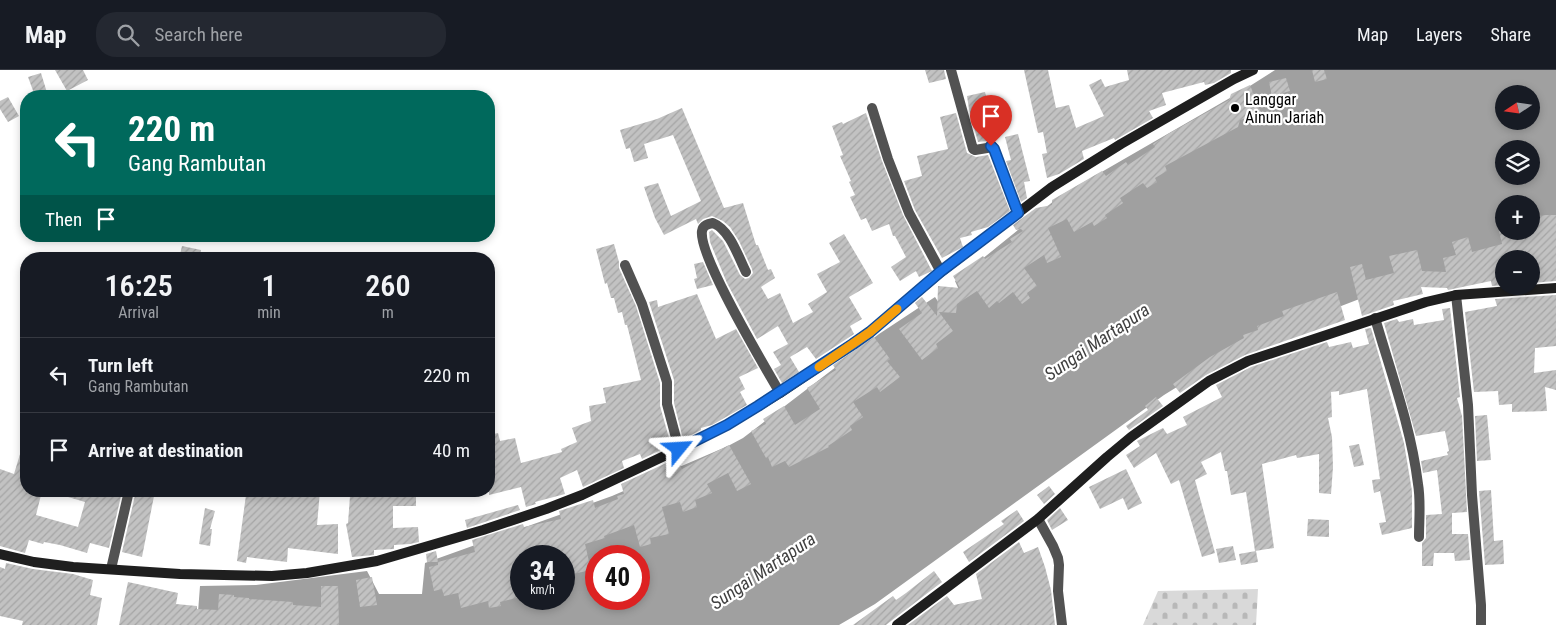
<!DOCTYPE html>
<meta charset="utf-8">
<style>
:root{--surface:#171b24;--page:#242831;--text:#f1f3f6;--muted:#9ea1a6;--line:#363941}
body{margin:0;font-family:"Roboto Condensed",sans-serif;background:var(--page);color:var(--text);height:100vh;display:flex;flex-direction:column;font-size:19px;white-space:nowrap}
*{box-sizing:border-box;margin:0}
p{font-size:16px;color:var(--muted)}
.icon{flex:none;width:28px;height:28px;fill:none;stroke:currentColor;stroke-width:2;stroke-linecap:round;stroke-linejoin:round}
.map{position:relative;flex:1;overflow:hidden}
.drawer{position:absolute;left:20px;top:182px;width:475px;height:245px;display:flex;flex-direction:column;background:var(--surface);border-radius:20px;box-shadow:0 2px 8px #0003}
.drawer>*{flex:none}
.hud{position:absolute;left:20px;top:20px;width:475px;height:152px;border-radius:20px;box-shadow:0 2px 8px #0003;background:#00695c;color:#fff;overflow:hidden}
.needle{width:32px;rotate:257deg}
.controls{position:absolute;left:1495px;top:15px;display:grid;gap:10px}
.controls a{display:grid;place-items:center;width:45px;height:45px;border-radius:50%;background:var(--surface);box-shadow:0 2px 8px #0003;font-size:25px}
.speed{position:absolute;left:510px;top:475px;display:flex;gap:10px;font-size:25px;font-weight:700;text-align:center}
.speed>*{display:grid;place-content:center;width:65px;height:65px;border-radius:50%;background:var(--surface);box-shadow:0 2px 8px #0003;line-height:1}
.speed small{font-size:12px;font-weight:400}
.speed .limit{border:8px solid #d22;background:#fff;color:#111}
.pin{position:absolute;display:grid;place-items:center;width:42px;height:42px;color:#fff;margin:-51px -21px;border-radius:50% 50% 50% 0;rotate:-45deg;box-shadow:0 0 5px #0007}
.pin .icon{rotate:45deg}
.me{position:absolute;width:55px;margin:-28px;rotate:63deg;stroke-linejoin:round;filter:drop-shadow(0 0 4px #0008)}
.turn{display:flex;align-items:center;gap:18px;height:105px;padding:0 25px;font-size:22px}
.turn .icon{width:65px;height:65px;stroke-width:2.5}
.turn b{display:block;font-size:35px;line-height:42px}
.then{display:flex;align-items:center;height:48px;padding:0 25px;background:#0003;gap:10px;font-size:19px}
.eta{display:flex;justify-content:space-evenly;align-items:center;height:85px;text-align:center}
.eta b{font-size:30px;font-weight:600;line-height:35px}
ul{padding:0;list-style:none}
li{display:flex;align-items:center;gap:15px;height:75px;padding:0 25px;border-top:1px solid var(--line)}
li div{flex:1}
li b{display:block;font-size:19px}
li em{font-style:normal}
header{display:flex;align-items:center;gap:30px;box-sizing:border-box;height:70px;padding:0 25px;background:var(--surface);border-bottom:1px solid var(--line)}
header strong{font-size:24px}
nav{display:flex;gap:28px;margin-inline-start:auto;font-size:18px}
.search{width:350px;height:45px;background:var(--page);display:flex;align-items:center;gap:12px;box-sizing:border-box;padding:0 18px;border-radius:20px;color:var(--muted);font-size:19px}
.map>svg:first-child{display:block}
.cemetery{fill:url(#cemetery-stones)}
.water{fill:#a0a0a0;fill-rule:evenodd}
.building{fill:url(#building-hatch)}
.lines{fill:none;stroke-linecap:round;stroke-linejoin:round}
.street{stroke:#525252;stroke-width:10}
.secondary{stroke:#1f1f1f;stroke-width:10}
.route-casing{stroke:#114b97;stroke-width:12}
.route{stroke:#1a73e8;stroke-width:9}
.slow{stroke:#f59e0b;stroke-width:9}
.poi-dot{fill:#000;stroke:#fff;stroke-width:2}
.labels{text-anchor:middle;stroke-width:4.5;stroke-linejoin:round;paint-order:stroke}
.poi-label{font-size:16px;fill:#000;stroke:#fff;text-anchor:start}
.water-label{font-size:18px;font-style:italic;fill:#414141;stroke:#fff}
</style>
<header>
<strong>Map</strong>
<div class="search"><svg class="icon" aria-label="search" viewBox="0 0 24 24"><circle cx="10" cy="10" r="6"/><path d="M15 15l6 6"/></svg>Search here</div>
<nav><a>Map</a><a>Layers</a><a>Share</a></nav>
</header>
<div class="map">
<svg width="1556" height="555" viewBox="0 0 1556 555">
<defs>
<pattern id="cemetery-stones" width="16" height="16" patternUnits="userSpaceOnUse" patternTransform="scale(1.25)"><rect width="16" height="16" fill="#d9d9d9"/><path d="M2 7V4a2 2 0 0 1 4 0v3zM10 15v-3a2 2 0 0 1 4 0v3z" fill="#b8b8b8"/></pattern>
<pattern id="building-hatch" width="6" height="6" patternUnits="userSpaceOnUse" patternTransform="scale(1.25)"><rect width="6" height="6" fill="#c2c2c2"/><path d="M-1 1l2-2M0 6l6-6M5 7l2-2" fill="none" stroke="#a5a5a5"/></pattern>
</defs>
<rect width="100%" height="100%" fill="#fff"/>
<path class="cemetery" d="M1258,519L1256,555H1143L1158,521Z"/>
<path class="water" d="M1275,0H1556V194L1531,189H1504V197L1406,211L1253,270L1164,325L875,534L839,555H197L200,516L256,515L367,501L379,524H422L425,493L612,426L728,376L743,368L879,264L935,227L945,242L963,229L955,211L1060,126L1242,21ZM1504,24H1531V51H1504ZM1504,79H1531V106H1504ZM1504,134H1531V161H1504ZM521,486H564V529H521ZM596,486H639V529H596Z"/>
<path class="building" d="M55,0H83L88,10L67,21Z
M925,0H944L946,9L929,13Z
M1024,0H1048L1056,38L1069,35L1076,58L1104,46L1089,15L1101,9L1105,17L1129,10L1127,0H1231V3L1214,13L1205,15L1204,12L1162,23L1166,35L1149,41L1153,48L1115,70L1114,68L1082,81L1084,89L1059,104L1047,108L1042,84L1047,83L1043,62L1038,63Z
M1312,0H1324L1327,9L1315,12Z
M41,3L48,26H35L28,7Z
M1286,8L1290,21L1272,26L1269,12Z
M1250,15L1261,43L1240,50L1238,57L1165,96L1167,101L1155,108L1157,112L1147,118L1143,113L1120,128L1123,133L1105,145L1107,148L1094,156L1092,152L1074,162L1067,149L1048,158L1061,187L1047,193L1044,185L1024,198L1037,216L1027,223L1030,228L1022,234L1013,222L999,233L997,231L989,238L977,221L957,234L956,243L939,242L953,261L936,274L938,278L922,290L899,259L922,243L915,233L922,227L937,246L938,216L960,218L953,206L983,186L985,189L1012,172L1010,169L1023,161L1021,159L1016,160L1013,155L1036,138L1052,135V130L1102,101L1106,106L1126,92L1128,95L1155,77L1153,74L1168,64L1229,30L1231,24Z
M985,22L989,37H987L995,70L978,72L969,39L967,26Z
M8,27L19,46L8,52L0,39V31Z
M682,38L724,138L743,133L756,175H758L768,200L771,199L775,208L761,217L768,229L780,223L793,253L813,242L808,234L827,222L817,204L840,192L829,173L844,164L873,213L849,227L862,249L850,256L854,264L816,289L807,277L790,287L799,302L782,313L774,299L781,295L773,282L788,274L778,256L757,269L727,213L710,172L709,162L712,160L723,171L740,205L745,209L749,208L753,203L752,199L739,171L730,157L723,151L712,146L703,149L698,154L696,149L664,165L655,148L644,117L658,113L671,146L701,131L673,65L644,74L648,88L634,92L630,78L626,79L620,60L657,49Z
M866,43L882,91L903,145L932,201L919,207L916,201L900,211L891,197L906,187L895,166H893L889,154L872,161L866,148L861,150L850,127L855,125L849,112L851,111L840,86L843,85L832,56L842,52L843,54Z
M956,43L967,83L976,87L988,85L1010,141L988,157L971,162L972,165L960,168L963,177L942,188L915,140L904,111L922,106L917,86L948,79L940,47Z
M1018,64L1030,111L1024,112L1027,128L1021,132L1006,91L1011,90L1005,67Z
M1546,145H1556V211L1531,213V189H1504V215L1492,216L1491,211L1448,220L1447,218L1421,217L1423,224L1393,231L1394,235L1362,246L1350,197L1362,194L1366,210L1394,203L1389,186L1417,180L1422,201L1446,202L1443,188L1456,185L1452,172L1468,167L1472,182L1502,174L1499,161H1531V147Z
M614,174L619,192V198L636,236L660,313V336L671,375L642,389L640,384L622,391L624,398L583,417L577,400L560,408L565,424L535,432L536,434L526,437L521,417L489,425V365L498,363L500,371L515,368L521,393L562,382L561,379L577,372L572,358L591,351L589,336L606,333L603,318L641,310L627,255H625L622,242L618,243L614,228H611L607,213L605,214L596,179Z
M182,176L201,180L199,189H179Z
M703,192L713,215L697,219L694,209L697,208L694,194Z
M1337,222L1345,250L1245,285L1206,305L1180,323L1173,314L1210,287L1244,268L1243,265L1258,260L1257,256L1284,246L1282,241Z
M697,224L716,269L736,259L758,298L739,307L745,319L740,322L747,335L712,355L701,358V360L683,369L674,333V310L649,232L657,230L658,237Z
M1556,225V276L1535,278L1534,303L1556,300V320L1545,317L1547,341L1512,342V334L1499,335L1498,321L1474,322L1465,242L1497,236L1495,229Z
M1450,238L1460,327L1457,328L1462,346L1467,442L1452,443V464H1468L1470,490L1455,491L1454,483H1434L1433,496H1422V473L1426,468V445L1442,444L1437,400L1423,403L1421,391L1448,385L1447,382L1449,381L1445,361L1416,366L1384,253L1397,249L1399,252L1413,249L1414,255L1444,250L1442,239Z
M1371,258L1404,373L1412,421V458L1382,465L1379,453L1386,452L1380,421L1374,423L1372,410L1380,409L1367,319L1339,325V321L1331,322L1332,347L1328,348L1332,367L1333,397L1331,424L1319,423V384L1297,388L1296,385L1262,394L1274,478L1255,481L1246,422L1231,425L1227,401H1225L1221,382L1201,392L1207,404L1195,410L1215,483L1202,487L1179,410L1171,414L1156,383L1134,398L1126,385L1140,376L1137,371L1163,358L1167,364L1187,355L1183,347L1222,327L1216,315L1251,297L1327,272L1329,277L1351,272L1353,278L1369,274L1365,259Z
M874,267L890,289L887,291L900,307L880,322L877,317L853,332L863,347L850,356L852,360L828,376L829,377L789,397L785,391L772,397L768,387L766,388L751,361L766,354L763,349L784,336L795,355L820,339L807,318L836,300L833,295Z
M1156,327L1163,336L1129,360L1126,356L1148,340L1145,336Z
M1487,345L1491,390L1477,391L1475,346Z
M24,371L26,372V421H42L36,445L78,457L85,432L58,424V421H102L121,426L109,478L90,473L87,483L60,475L44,472L43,474L29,470L25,483L0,476V399L14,404Z
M1359,374L1364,395L1354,397L1349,376Z
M729,375L751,414L737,421L728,403L707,414L712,423L695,430L697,437L683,442L680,432L662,437L669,464L650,468L651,474L640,477L634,455L604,466L605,468L585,474L591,500L564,506V486H521V527L500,532L501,536L489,538L488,531L461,538L458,523L444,526L442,519L434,521L429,497L438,495V492L475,482L472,470L523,454L524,457L561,449L559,441L593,430L595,438L618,429L617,426L624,424L621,414L677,388L682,399Z
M1126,399L1142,433L1128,440L1123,428L1100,439L1089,417Z
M1049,416L1055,424L1044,434L1037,425Z
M1491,420L1494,471L1503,470L1504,494L1485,495L1479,421Z
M136,421H155L142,487L122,482Z
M255,421H320L317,455L338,454V484L288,478L287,492L247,487L246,493L237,491L246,425L254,426Z
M375,421H416V436H393V458L418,457L419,472L410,474L394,475V479L374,480V485L352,487L346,454L348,453L350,426L375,427Z
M518,435L520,440L467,458L465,450Z
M205,438L215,441L210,459H212L210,476L199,474Z
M1060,438L1068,450L1052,460L1047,450Z
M1017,440L1024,451L969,492L963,482L1004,454L1001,451Z
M1308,449L1329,450V467L1307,466Z
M1019,472L1024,483L1038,477L1045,497L1051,520L1055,555H908L947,526L954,535L982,529L976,504Z
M1233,476L1236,490L1219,493L1216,479Z
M436,481L438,492H427L426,484Z
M1256,481L1258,492L1241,495L1239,484Z
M6,493L33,499L73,504L93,510L90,525L102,528L97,555H22L23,551L0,546V497L5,499Z
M934,501L942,512L891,551L886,555H853L893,526L896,530L906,523Z
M372,507L377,535L360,537L356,510Z
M128,512L178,523L176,534L197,536V539L218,540L219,524L234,525V527L249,528V529L293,532V535L321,537V516H338L339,555H119Z"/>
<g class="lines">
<path class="street" d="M951,0L973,79L975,80L993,77L1018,143
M872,38L888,89L909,143L941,202
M625,195L642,234L667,312V334L679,379
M746,202C738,186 730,160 713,153C708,154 703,155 702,161C698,185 765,297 780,323
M1456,225L1468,335L1472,425L1481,535V555
M1375,248C1391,303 1411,357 1418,414C1421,431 1419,450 1419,467
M1038,449L1053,476L1058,488L1059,495L1058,521L1062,555
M111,499L129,421"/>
<path class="secondary" d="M0,484L34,492L73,497L180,504L272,506L307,503L377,491L483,460L546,439L582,425L679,379L727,355L780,323L870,262L941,202L1052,117L1121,74L1234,9L1253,0
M897,555L1038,449L1107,387L1131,367L1209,311L1248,291L1426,232L1456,225L1556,218"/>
</g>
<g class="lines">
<g class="route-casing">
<path id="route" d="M679,379L727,355L758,336L853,274L870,262L940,202L1018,143L994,79L991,76"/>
</g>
<use href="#route" class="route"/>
<path class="slow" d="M819,297L870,262L897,239"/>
</g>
<circle class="poi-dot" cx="1235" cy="38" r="5"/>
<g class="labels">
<g class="poi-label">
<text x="1245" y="35">Langgar<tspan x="1245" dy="18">Ainun Jariah</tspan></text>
</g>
<g class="water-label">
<text transform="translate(1097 272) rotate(-34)" y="6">Sungai Martapura</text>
<text transform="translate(763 501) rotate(-34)" y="6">Sungai Martapura</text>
</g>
</g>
</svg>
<div class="controls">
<a><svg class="needle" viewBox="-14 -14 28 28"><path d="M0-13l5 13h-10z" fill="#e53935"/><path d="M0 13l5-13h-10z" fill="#9ea1a6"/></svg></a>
<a><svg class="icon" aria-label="layers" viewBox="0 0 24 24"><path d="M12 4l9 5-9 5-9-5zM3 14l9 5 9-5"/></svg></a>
<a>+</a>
<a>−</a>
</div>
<div class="speed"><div>34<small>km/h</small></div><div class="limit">40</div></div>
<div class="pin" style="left:991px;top:76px;background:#d93025"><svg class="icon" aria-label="arrive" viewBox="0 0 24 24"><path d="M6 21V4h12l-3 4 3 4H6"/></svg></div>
<svg class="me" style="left:679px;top:379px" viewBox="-20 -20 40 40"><path d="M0-17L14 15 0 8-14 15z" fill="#1a73e8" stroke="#fff" stroke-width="4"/></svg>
<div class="hud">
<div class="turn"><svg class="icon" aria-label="left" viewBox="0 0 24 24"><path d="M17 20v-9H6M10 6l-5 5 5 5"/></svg><div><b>220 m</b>Gang Rambutan</div></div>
<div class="then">Then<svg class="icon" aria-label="arrive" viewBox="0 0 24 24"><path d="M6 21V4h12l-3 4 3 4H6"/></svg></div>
</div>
<section class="drawer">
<div class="eta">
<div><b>16:25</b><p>Arrival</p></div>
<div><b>1</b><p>min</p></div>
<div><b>260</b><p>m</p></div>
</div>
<ul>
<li><svg class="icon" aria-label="left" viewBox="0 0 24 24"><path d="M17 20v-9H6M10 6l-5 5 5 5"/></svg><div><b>Turn left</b><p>Gang Rambutan</p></div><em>220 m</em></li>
<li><svg class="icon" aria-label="arrive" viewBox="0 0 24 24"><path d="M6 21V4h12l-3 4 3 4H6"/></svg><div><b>Arrive at destination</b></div><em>40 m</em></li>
</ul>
</section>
</div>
